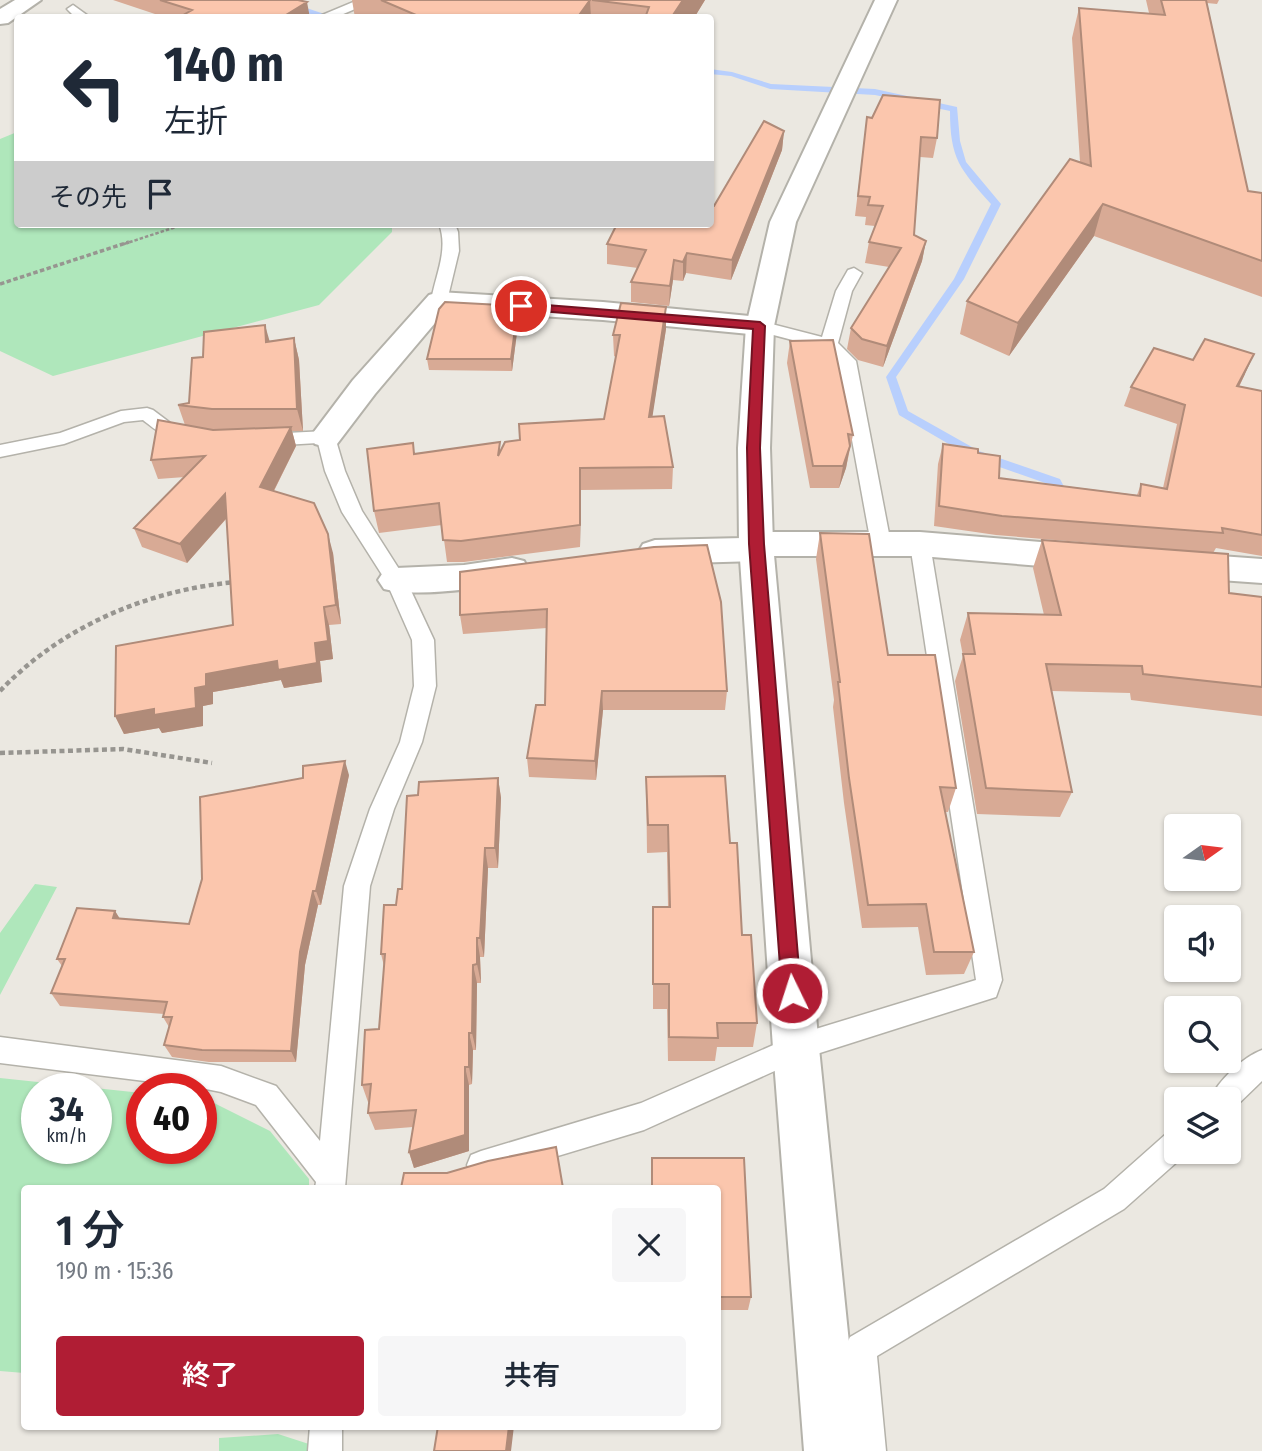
<!DOCTYPE html>
<html lang="ja">
<meta charset="utf-8">
<style>
:root{--surface:#fff;--page:#f6f6f7;--text:#1f2937;--muted:#747a83;--accent:#b01d34}
body{margin:0;font-family:"Fira Sans Condensed","Noto Sans JP",sans-serif;background:var(--page);color:var(--text);height:100vh;display:flex;flex-direction:column;font-size:26px;white-space:nowrap}
*{box-sizing:border-box;margin:0}
p{font-size:23px;color:var(--muted)}
.icon{flex:none;width:38px;height:38px;fill:none;stroke:currentColor;stroke-width:2;stroke-linecap:round;stroke-linejoin:round}
.map{position:relative;flex:1;overflow:hidden}
.drawer{position:absolute;left:21px;top:1185px;width:700px;height:245px;display:flex;flex-direction:column;background:var(--surface);border-radius:7px;box-shadow:0 2px 5px #0004}
.drawer>*{flex:none}
.banner{position:absolute;left:14px;top:14px;width:700px;height:214px;border-radius:7px;box-shadow:0 2px 5px #0004;background:#fff;color:var(--text);overflow:hidden}
.needle{width:46px;rotate:76deg}
.buttons{position:absolute;left:1164px;top:814px;display:grid;gap:14px}
.buttons a{display:grid;place-items:center;width:77px;height:77px;border-radius:7px;background:var(--surface);box-shadow:0 2px 5px #0004;font-size:35px}
.speed{position:absolute;left:21px;top:1073px;display:flex;gap:14px;font-size:35px;font-weight:700;text-align:center}
.speed>*{display:grid;place-content:center;width:91px;height:91px;border-radius:50%;background:var(--surface);box-shadow:0 2px 5px #0004;line-height:1}
.speed small{font-size:18px;font-weight:400}
.speed .limit{border:10px solid #d22;background:#fff;color:#111}
.pin{position:absolute;display:grid;place-items:center;width:60px;height:60px;color:#fff;margin:-30px;border:4px solid #fff;border-radius:50%;box-shadow:0 2px 7px #0007}
.me{position:absolute;width:77px;margin:-38px;rotate:356deg;stroke-linejoin:round;filter:drop-shadow(0 0 5px #0008)}
.turn{display:flex;align-items:center;gap:24px;height:147px;padding:0 35px;font-size:32px}
.turn .icon{width:91px;height:91px;stroke-width:2.5}
.turn b{display:block;font-size:49px;line-height:60px}
.then{display:flex;align-items:center;height:66px;padding:0 35px;background:#0003;gap:14px;font-size:26px}
.round{display:grid;place-items:center;flex:none;width:74px;height:74px;border-radius:7px;background:var(--page)}
.overview{display:flex;align-items:center;justify-content:space-between;height:119px;padding:0 35px}
h1{font-size:42px;font-weight:600;line-height:52px}
.primary-button{display:flex;gap:14px;margin-top:auto;padding:14px 35px}
.primary-button a{flex:1;height:80px;border-radius:7px;background:var(--accent);color:#fff;font-size:28px;font-weight:600;line-height:80px;text-align:center}
.primary-button a+a{background:var(--page);color:var(--text)}
.map>svg:first-child{display:block}
.green{fill:#afe7bb;fill-rule:evenodd}
.lines{fill:none;stroke-linecap:round;stroke-linejoin:round}
.stream{fill:#b8cffd;fill-rule:evenodd}
.service-casing{stroke:#b4b2aa;stroke-width:3}
.minor-casing{stroke:#b4b2aa;stroke-width:4}
.tertiary-casing{stroke:#b4b2aa;stroke-width:4}
.motorway-casing{stroke:#b4b2aa;stroke-width:4}
.path-far2{stroke:#979590;stroke-width:2.5;stroke-dasharray:3.5 2;stroke-linecap:butt}
.path-far1{stroke:#979590;stroke-width:3.5;stroke-dasharray:4.5 2.5;stroke-linecap:butt}
.path{stroke:#979590;stroke-width:4.5;stroke-dasharray:5 3.5;stroke-linecap:butt}
.service{fill:#fff;fill-rule:evenodd}
.minor{fill:#fff;fill-rule:evenodd}
.tertiary{fill:#fff;fill-rule:evenodd}
.motorway{fill:#fff;fill-rule:evenodd}
.wall{fill:#d8aa95}
.shaded-wall{fill:#b08b79}
.building{fill:#fbc6ad;stroke:#b08b79;stroke-width:2}
.route{fill:#b01d34;stroke:#721322;stroke-width:2}
</style>
<div class="map">
<svg width="1262" height="1451" viewBox="0 0 1262 1451">
<rect width="100%" height="100%" fill="#ebe8e1"/>
<path class="green" d="M17,132L18,224H392V232L319,305L53,376L0,351V139Z
M35,884L57,887L0,995V933Z
M0,1078L142,1093V1148H201V1099L208,1100L270,1131L309,1179V1188H24V1373L0,1371ZM37,1088H96V1148H37Z
M278,1434L312,1445V1451H219V1438Z"/>
<g class="lines">
<path class="stream" d="M271,0H283L336,18H322Z
M710,69L732,72L771,84L875,89L957,107L960,141L966,162L1001,204L964,279L896,377L908,411L979,451L1060,479L1072,502L1070,505H1062L1051,485L971,457L899,415L886,377L954,279L991,204C960,169 950,159 950,111L875,95L770,89L731,76L710,74Z"/>
<g class="service-casing">
<path id="service" d="M358,0H376L334,18H315Z
M73,5L91,18H76L67,9Z
M439,224H455L458,232L459,251L447,301L439,306L431,301C435,276 449,250 439,224Z
M854,268L862,273L852,291L838,343L856,361L891,544L888,549H874L871,544L838,363L823,348L754,330L751,326L760,321L822,337L836,291L848,270Z
M147,408L153,410L177,428L190,430L192,434C178,450 156,430 143,420L124,422L64,444L0,457V445L60,433L121,411Z
M326,431L335,437L345,471L362,511L406,580L434,640L436,686L422,742L394,809L370,886L345,1188H315L316,1182L256,1105L221,1092L201,1088L0,1063V1037L221,1066L276,1086L320,1141L344,886L370,809L400,742L414,686L412,640L386,581L342,512L325,471L318,443L266,446L257,440L266,434Z
M920,537L927,539L930,544L1002,980L996,997L801,1059L644,1130L481,1179L471,1175L467,1165L471,1155L481,1151L641,1103L796,1035L976,980L910,544L913,539Z
M1262,1050V1081L1234,1108L1228,1111V1099H1210C1218,1081 1243,1057 1262,1050Z
M1176,1130V1152H1187L1186,1154L1124,1209L877,1356L886,1451H852L845,1348L850,1337L1104,1189L1166,1134Z
M310,1426H342V1451H308Z"/>
</g>
<g class="minor-casing">
<path id="minor" d="M439,292L603,302L760,317L770,320L774,326L770,332L760,335L603,320L446,310L375,394L337,444L326,447L315,444L310,437L353,380L429,295Z
M756,532H920L1090,546L1102,550L1107,558L1102,566L1090,570L920,556H770L757,561L655,564L643,560L638,552L643,544L655,540L743,538Z
M1178,553L1262,559V583L1178,577L1166,574L1161,565L1166,556Z
M512,558L524,561L529,570L524,579C491,588 416,598 384,589L378,580L384,571L396,568L464,565Z"/>
</g>
<g class="tertiary-casing">
<path id="tertiary" d="M875,0H897L796,222L774,326L770,448L773,544L819,1048L860,1451H804L773,1048L739,544L738,448L746,326L770,222Z"/>
</g>
<g class="motorway-casing">
<path id="motorway" d="M15,0H41L8,23L0,24V9Z"/>
</g>
<path class="path-far2" d="M124,244L185,224"/>
<path class="path-far1" d="M0,284L129,242"/>
<path class="path" d="M0,691C62,626 148,590 236,582
M0,753L123,749L212,763"/>
<use href="#service" class="service"/>
<use href="#minor" class="minor"/>
<use href="#tertiary" class="tertiary"/>
<use href="#motorway" class="motorway"/>
</g>
<path class="wall" d="M113,0H298L310,18H167Z
M352,0H705L694,18H355Z
M1146,0H1219L1217,4L1207,3L1248,191L1262,193V297L1094,236L1009,356L960,334L967,301L1080,162L1072,38L1079,8L1149,13Z
M867,117L937,138L933,158L920,157L914,235L926,241L922,261L883,367L858,360L847,349L851,328L889,267L865,263L869,242L875,226L865,225L866,217L855,216Z
M784,131L782,150L731,280L686,273L683,281L673,280L669,306L631,302V282L638,268L607,264V244L714,206Z
M518,306L519,317L512,371L429,370L427,359Z
M666,307V329L652,416L673,467L672,489L581,490L580,547L464,562H447L442,525L379,533L374,511L415,454L500,442V451L520,440L604,419L616,357L614,356L613,335Z
M294,338L299,360L303,431H292L296,446L274,491L333,553L341,624L329,625L333,659L320,661L322,682L284,688L281,680L213,692V704L203,706V726L162,733L159,728L124,734L115,716L233,625L227,518L187,563L142,547L134,528L185,477L158,479L151,460L185,425L178,405L189,403L203,357L269,341Z
M790,341L853,435L846,468L839,488H810L787,363Z
M1193,360L1245,374L1239,387L1262,391V556L1216,548L1213,553L996,535L934,526L938,464L943,444L978,453L999,478L1137,495L1141,484L1163,488L1177,424L1124,406L1131,387Z
M820,533L888,655L956,788L948,812H945L974,952L964,974L926,975L918,927L862,928L844,803L833,707L834,700L816,559Z
M1042,540L1229,593L1262,597V716L1131,700L1130,693L1052,691L1072,792L1060,817L977,814L955,681L963,656L960,640L968,613L1044,615L1033,568Z
M654,547L727,691L725,710H603L596,780L529,777L527,758L545,705L547,628L463,634L460,615Z
M349,775L321,905H318L305,965L296,1062H209L172,1057L164,1045L169,1027L163,1017L164,1014L60,1006L51,993L62,966L57,959L115,911L120,919L189,924Z
M646,777L730,843L742,935L757,1023L753,1047H717L715,1061H668L667,1009H653V907H668L667,852L647,853Z
M498,778L501,798L498,868H488L484,957H480L481,983H477L476,1050H473L472,1084L469,1085V1151L414,1168L409,1152L413,1127L375,1130L368,1113L369,1102H368L362,1085L379,1029L384,966L381,954L402,889Z
M652,1158H744L751,1297L748,1310H718V1188H652Z
M522,1426H552V1429Z"/>
<path class="shaded-wall" d="M590,0L591,18H577Z
M683,0H705L694,18H671Z
M307,2L310,18H281Z
M784,131L782,150L731,280L732,260Z
M1103,204L1094,236L1009,356L1018,323Z
M926,241L922,261L883,367L887,346Z
M687,253L686,273L683,281V262Z
M674,260L673,280L669,306L670,286Z
M518,306L519,317L512,371L511,359Z
M666,307V329L649,439V417Z
M265,325L271,346L266,342Z
M294,338L299,360L303,431L297,409Z
M1254,354L1245,374L1229,406L1237,386Z
M291,427L296,446L266,506L260,487Z
M850,446L846,468L839,488L843,466Z
M580,468L581,490L580,547Z
M225,494L231,513L187,563L180,544Z
M328,534L333,553L341,624L336,605Z
M324,607L329,625L333,659L320,661L322,682L284,688L281,680L213,692V704L203,706V726L162,733L159,728L124,734L115,716L195,688L206,674L315,643Z
M602,691L603,710L596,780L595,761Z
M345,761L349,775L321,905L316,891Z
M498,778L501,798L498,868L495,848Z
M485,848L488,868L484,957L480,938Z
M313,891L318,905L305,965L296,1062L291,1051L300,952Z
M115,911L123,924L113,918Z
M477,938L480,957L481,983L477,964Z
M473,965L477,983L476,1050L472,1033Z
M469,1033L473,1050L472,1084L469,1067Z
M465,1067L469,1085V1151L414,1168L409,1152Z
M509,1426H514L511,1451H506Z"/>
<path class="building" d="M160,0H298L307,2L281,18H178L192,10Z
M381,0H590L577,18H423Z
M592,0H683L671,18H645L649,7Z
M1161,0H1206L1248,191L1262,193V261L1103,204L1018,323L967,301L1070,159L1091,166L1079,8L1165,15Z
M883,95L940,100L937,138L921,137L914,235L926,241L887,346L862,339L851,328L901,248L869,242L883,206L868,205L870,197L858,196L867,117L872,118Z
M764,121L784,131L732,260L687,253L683,262L674,260L670,286L631,282L646,250L607,244L617,224H710V206H714Z
M445,302L518,306L511,359H427L439,309Z
M621,303L666,307L649,417L664,416L673,467L580,468V525L461,541L443,540L439,503L374,511L367,449L413,443L414,454L500,442L498,456L505,442L520,440L519,424L604,419L620,335H613Z
M265,325L266,342L294,338L297,409H212L178,405L189,403L192,358L203,357L204,332Z
M1205,339L1254,354L1237,386L1262,391V535L1222,528L1223,533L1002,516L939,506L943,444L978,449V453L1000,456L999,478L1140,496L1141,484L1167,489L1185,405L1131,387L1154,348L1193,360Z
M833,340L853,435L848,434L850,446L843,466H813L790,341Z
M158,420L213,430L291,427L260,487L314,503L328,534L336,605L324,607L328,641L315,643L317,663L278,670L277,661L206,674V686L195,688L196,708L154,715V709L115,716L116,646L233,625L225,494L180,544L134,528L205,456L151,460Z
M820,533L869,534L888,655H935L956,788L940,787L974,952H934L926,904L868,905L849,778L838,682H840Z
M1042,540L1228,554L1229,593L1262,597V687L1143,674L1142,666L1046,664L1072,792L986,788L963,654H975L968,613L1061,615Z
M707,545L721,602L727,691H602L595,761L527,758L536,705H545L547,609L460,615V572L654,547Z
M345,761L316,891H313L300,952L291,1051L202,1050L164,1045L172,1017H163L167,1002L51,993L65,959H57L77,908L115,911L113,918L189,924L202,879L200,797L303,778V766Z
M725,776L730,843H737L742,935H751L757,1023H717L718,1038L669,1037V984H653V907H670L668,825H648L646,777Z
M498,778L495,848H485L480,938H477V964L473,965L472,1033H469V1067H465V1135L409,1152L416,1110L368,1113L371,1084L362,1085L365,1030L379,1029L385,954H381L384,905H396L398,889H402L407,796L418,795L419,782Z
M556,1147L563,1188H401L404,1173H447L488,1161Z
M652,1158H744L751,1297H718V1188H652Z
M438,1426H509L506,1451H434Z"/>
<path class="route" d="M521,303L760,322L765,326L760,448L764,544L801,993L798,999L792,1001L785,999L782,993L749,544L747,448L753,329L517,309L515,306Z"/>
</svg>
<div class="buttons">
<a><svg class="needle" viewBox="-14 -14 28 28"><path d="M0-13l5 13h-10z" fill="#e53935"/><path d="M0 13l5-13h-10z" fill="#747a83"/></svg></a>
<a><svg class="icon" aria-label="sound" viewBox="0 0 24 24"><path d="M4 9h4l5-4v14l-5-4H4zM17 9q2 3 0 6"/></svg></a>
<a><svg class="icon" aria-label="search" viewBox="0 0 24 24"><circle cx="10" cy="10" r="6"/><path d="M15 15l6 6"/></svg></a>
<a><svg class="icon" aria-label="layers" viewBox="0 0 24 24"><path d="M12 4l9 5-9 5-9-5zM3 14l9 5 9-5"/></svg></a>
</div>
<div class="speed"><div>34<small>km/h</small></div><div class="limit">40</div></div>
<div class="pin" style="left:521px;top:306px;background:#d93025"><svg class="icon" aria-label="arrive" viewBox="0 0 24 24"><path d="M6 21V4h12l-3 4 3 4H6"/></svg></div>
<svg class="me" style="left:792px;top:993px" viewBox="-20 -20 40 40"><circle r="17" fill="#b01d34" stroke="#fff" stroke-width="3"/><path d="M0-11L8 9 0 5-8 9z" fill="#fff"/></svg>
<div class="banner">
<div class="turn"><svg class="icon" aria-label="left" viewBox="0 0 24 24"><path d="M17 20v-9H6M10 6l-5 5 5 5"/></svg><div><b>140 m</b>左折</div></div>
<div class="then">その先<svg class="icon" aria-label="arrive" viewBox="0 0 24 24"><path d="M6 21V4h12l-3 4 3 4H6"/></svg></div>
</div>
<section class="drawer">
<div class="overview"><div><h1>1 分</h1><p>190 m · 15:36</p></div><a class="round"><svg class="icon" aria-label="close" viewBox="0 0 24 24"><path d="M6 6l12 12M18 6L6 18"/></svg></a></div>
<div class="primary-button"><a>終了</a><a>共有</a></div>
</section>
</div>
